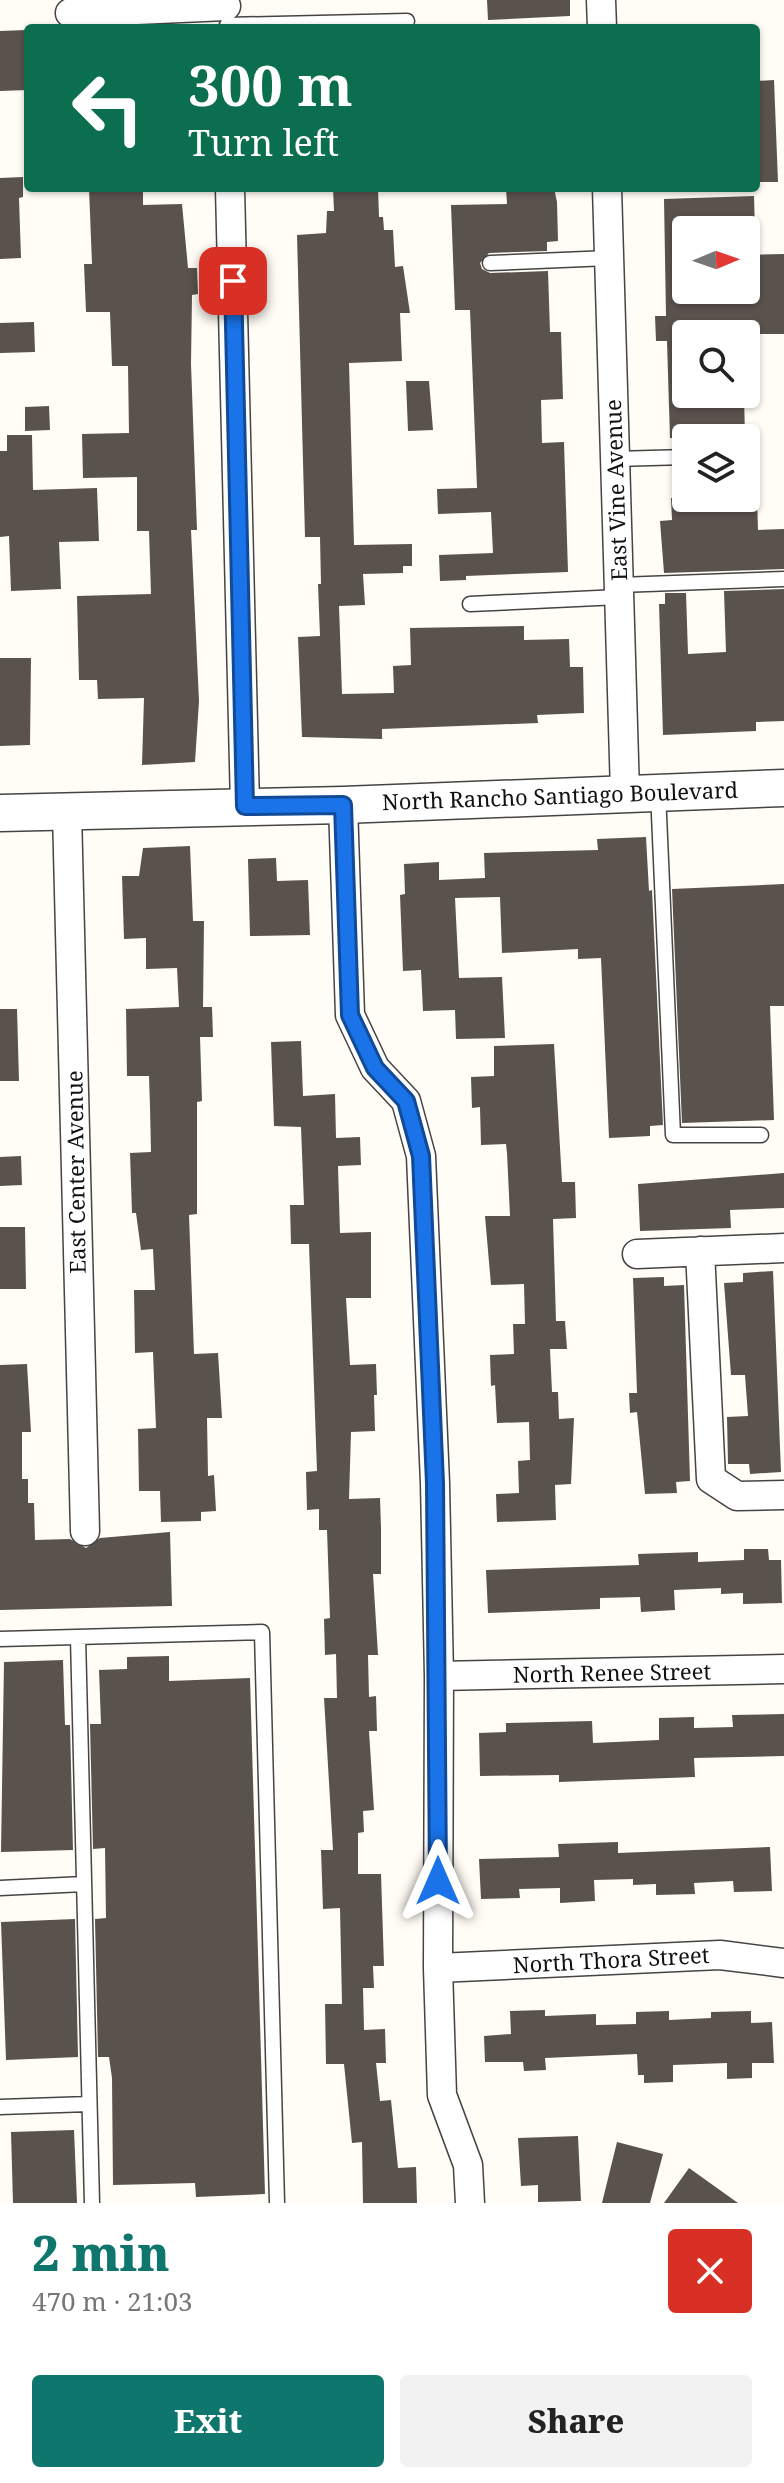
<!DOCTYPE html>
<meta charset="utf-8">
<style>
:root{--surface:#fff;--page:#f2f2f2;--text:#222;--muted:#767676;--accent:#0f766e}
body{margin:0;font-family:"Noto Serif",serif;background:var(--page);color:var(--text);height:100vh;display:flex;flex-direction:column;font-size:30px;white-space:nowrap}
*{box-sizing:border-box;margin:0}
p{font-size:26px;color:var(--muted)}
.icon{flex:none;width:44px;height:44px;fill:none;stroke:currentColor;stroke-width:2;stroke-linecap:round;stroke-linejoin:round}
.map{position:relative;height:2203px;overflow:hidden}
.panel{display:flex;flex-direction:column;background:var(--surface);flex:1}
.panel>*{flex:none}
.hud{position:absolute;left:24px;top:24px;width:736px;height:168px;border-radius:8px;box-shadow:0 2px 6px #0004;background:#0b6e4f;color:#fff;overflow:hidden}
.needle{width:52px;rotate:88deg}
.buttons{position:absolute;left:672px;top:216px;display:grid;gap:16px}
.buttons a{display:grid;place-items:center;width:88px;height:88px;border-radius:8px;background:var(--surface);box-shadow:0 2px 6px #0004;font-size:40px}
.pin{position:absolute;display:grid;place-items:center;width:68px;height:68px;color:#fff;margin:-34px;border-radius:16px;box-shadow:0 4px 12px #0006}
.me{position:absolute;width:88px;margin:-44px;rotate:0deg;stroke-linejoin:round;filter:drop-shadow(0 0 6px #0008)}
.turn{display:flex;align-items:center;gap:28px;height:168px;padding:0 32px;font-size:36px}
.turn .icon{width:104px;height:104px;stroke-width:2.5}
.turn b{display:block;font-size:56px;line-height:68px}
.round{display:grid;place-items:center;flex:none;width:84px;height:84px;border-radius:8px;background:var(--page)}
.summary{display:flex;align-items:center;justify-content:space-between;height:136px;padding:0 32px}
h1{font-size:48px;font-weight:800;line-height:60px;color:var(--accent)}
.cta{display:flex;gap:16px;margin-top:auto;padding:16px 32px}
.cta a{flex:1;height:92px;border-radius:8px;background:var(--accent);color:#fff;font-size:32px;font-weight:800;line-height:92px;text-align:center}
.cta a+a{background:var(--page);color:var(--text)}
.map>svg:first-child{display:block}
.building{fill:#5a524d}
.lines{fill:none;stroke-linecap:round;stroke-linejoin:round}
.service-casing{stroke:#444;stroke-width:17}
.minor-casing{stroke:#444;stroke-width:31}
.tertiary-casing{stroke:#444;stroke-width:39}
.service{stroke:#fff;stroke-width:14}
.minor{stroke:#fff;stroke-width:28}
.tertiary{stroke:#fff;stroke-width:36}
.route-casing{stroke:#114b97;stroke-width:20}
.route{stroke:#1a73e8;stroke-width:14}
.labels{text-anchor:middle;stroke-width:8;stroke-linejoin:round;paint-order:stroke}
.street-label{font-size:22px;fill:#111;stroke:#fff}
</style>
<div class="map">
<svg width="784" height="2203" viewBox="0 0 784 2203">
<rect width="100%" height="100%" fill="#fffdf5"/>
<path class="building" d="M487,0H570V16L488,20Z
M26,30L28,90L0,91V31Z
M774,80L778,182H756V81Z
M23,177V197L19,198L21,258L0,259V178Z
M89,188H143V205L182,204L188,268H197L198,294L192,295L191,364L197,530H191L199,701L195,762L142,765L144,698L98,699L97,680H79L77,596L151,594L149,531H137V477L83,478L82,434L129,433L128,366H112L110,312H86L84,264H92Z
M333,188H378L379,217H383L384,230H393L395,267L403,266L410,313H400L402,361L349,363L354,545L412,544V566H403V573L363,574L365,605L339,606L342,694L394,693L393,666L411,665L410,628L524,626V640L569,639L570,667H583L584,713L537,715L538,723L382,729V739L302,737L298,637L320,636L318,584H321L320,537H305L297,235L326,233L327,211H334Z
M506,188H554L557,202L558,241L547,242V251L489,253L480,263L482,269L490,273L548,271L550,332H561L563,399L541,400L542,443L564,442L568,572L466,576V580L440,581L439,555L493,553L491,512L438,514L437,489L477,488L470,310H455L451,205L507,204Z
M754,196L755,230H686V290H746V255L784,254V334H686V394H744L745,438H670L667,341H656L655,316H666L664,199Z
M34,322L35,352L0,353V323Z
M406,381H429L433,430L408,431Z
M49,406L50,430L25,431V407Z
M7,435H32L33,490L97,488L99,541L59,542L61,589L11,591L9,536L0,537V451H7Z
M671,498H757L758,530L784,529V569L664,573L660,521L672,520Z
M784,589V721L756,722V731L663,735L659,604H665V593H686L688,654L726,652L724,591Z
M0,658H31L30,745L0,746Z
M646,837L649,891L652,890L663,1125L650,1126V1136L609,1138L601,958L578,959V949L502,953L500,897L455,898L459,978L502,977L505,1038L456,1039L455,1010L423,1011L421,970L403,971L400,895L405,894L404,864L439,862V880L485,878L484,853L598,850L597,839Z
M190,846L193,921H204L203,1007H212L213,1037H200L202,1101L197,1102V1214L189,1215L194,1354L218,1353L222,1418H207L208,1476L214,1475L216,1511L201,1512V1521L161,1522L160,1491H139L138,1429L156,1428L153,1352L135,1353L134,1290H155L153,1249L141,1250L136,1213H132L130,1153L151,1152L150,1107L149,1076H127L126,1009L179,1007L177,968L146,969V938L124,939L122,876H139L143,848Z
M276,858L277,881L308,880L310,935L250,936L248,859Z
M784,884V1006H770L774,1120L682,1123L672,889Z
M0,1009H17L19,1081H0Z
M301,1041L303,1096L335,1094L336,1138L360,1137L361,1165L338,1166L340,1233L371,1232V1298H346L350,1365L376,1364L377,1395H374L375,1431L351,1432L349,1499L380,1498L381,1528V1574H373L378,1655H368L369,1697L376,1696L377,1731H369L374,1810L363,1811L364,1832L358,1833V1874H381L384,1966H373L374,1988H363L364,2030L385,2029L386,2063H376L380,2101L391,2100L398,2168L416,2167L417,2203H363L362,2142L352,2143L344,2064H326L325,2004H342L340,1908L323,1909L321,1850H333L324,1698H337L336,1654L325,1655L324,1619L330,1618L327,1530H319V1509L307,1510L306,1472L317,1471L309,1244H291L290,1205H304L301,1127L274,1126L271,1042Z
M554,1044L562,1182H575L576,1218L553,1219L556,1321H565L567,1349H550L552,1392H558L559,1419L574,1418L571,1484L555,1485L556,1520L497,1522L496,1494L519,1493L518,1461L530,1460L529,1422L497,1423L495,1385L491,1386L490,1355L514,1354L513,1324H525L524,1284L491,1285L485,1216H510L507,1153L506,1144L481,1145L480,1107L472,1108L471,1077L494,1076V1046Z
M21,1156L22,1185L0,1186V1157Z
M784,1173V1208L730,1210L731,1228L640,1231L638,1184Z
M0,1227H25L26,1289H0Z
M773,1271L781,1472L750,1474L749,1464H728L727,1417L748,1416L745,1375H731L724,1283L743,1282V1273Z
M664,1277V1286L684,1285L690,1481L676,1482L677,1493L645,1494L637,1412L630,1413L629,1393H637L633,1278Z
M27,1364L31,1432H22V1479H28V1503H34L35,1540L70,1539L86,1548L100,1538L170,1532L172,1606L0,1610V1365Z
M744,1549H768L769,1560H781L782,1603L743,1604V1593L721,1594V1588L674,1590L675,1610L641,1612L640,1597L600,1598V1609L488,1613L486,1570L639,1565L638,1554L698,1552V1562L744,1560Z
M169,1656V1681L250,1678L265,2194L196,2197L195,2183L113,2185L112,2078L109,2057H98L95,1919L106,1918L105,1848L93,1849L90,1724H101L99,1670L127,1669V1657Z
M63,1660L65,1725H70L73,1850L1,1852L4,1662Z
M784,1714V1756L694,1758L695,1777L559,1782V1775L480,1776L479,1733L506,1732V1723L592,1721L593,1743L659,1740V1718L694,1717V1728L733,1727L732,1715Z
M618,1842V1853L770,1847L772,1891L734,1892L733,1881L694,1883L695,1894L656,1895V1884L633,1885V1879L594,1880L595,1901L560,1903V1888L519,1889L520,1898L481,1899L479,1859L559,1857L558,1844Z
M75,1919L78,2057L6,2060L1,1922Z
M545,2010V2016L596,2014V2025L636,2024V2012L669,2011V2020L711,2018V2012L751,2011V2023L772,2022L774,2063H752V2078L727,2079V2063L673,2065V2082L644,2083V2075H638L637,2054L545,2058L546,2070L524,2071L523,2062H485L484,2036L511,2034L510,2011Z
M74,2130L77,2203H13L11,2132Z
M578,2136L581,2201L538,2202V2185L521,2186L518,2138Z
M617,2142L663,2154L650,2203H602Z
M689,2168L738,2203H664Z"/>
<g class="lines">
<g class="service-casing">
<path id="service" d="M227,25L407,21
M490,263L609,258
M746,454H751
M615,459L686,457
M619,585L784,579
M470,604L619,597
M658,792L673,1135H761
M78,1637L92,2203
M0,1639L262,1632L277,2203
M0,1888L84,1884
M0,2107L89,2104"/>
</g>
<g class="minor-casing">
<path id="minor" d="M601,0L602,28
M70,13L226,6
M230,188L245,806
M607,188L625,793
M343,805L350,1015L375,1068L406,1101L421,1156L435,1483L439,1676L438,1968L442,2095L468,2165L470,2203
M67,812L85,1531
M700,1251L711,1479L737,1496L784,1495
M637,1254L784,1248
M439,1676L784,1669
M438,1968L720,1955L784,1963"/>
</g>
<g class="tertiary-casing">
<path id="tertiary" d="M0,813L343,805L784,788"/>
</g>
<use href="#service" class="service"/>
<use href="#minor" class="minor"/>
<use href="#tertiary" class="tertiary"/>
</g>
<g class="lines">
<g class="route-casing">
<path id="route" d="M233,281L245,806L343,805L350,1015L375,1068L406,1101L421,1156L435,1483L438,1881"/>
</g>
<use href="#route" class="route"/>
</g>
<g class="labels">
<g class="street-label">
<text transform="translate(616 490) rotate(-92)" y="8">East Vine Avenue</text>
<text transform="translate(560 796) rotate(-2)" y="8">North Rancho Santiago Boulevard</text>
<text transform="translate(76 1172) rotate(-91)" y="8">East Center Avenue</text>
<text transform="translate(612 1673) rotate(-1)" y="8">North Renee Street</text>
<text transform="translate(611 1960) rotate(-3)" y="8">North Thora Street</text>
</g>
</g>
</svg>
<div class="buttons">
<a><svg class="needle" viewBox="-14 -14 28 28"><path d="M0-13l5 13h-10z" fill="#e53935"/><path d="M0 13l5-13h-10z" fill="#767676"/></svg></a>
<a><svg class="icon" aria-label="search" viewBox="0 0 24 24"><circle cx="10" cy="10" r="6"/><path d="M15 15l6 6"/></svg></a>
<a><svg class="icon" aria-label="layers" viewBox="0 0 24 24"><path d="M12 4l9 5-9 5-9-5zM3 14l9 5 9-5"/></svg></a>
</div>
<div class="pin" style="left:233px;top:281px;background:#d93025"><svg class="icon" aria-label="arrive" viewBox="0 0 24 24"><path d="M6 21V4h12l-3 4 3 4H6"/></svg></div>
<svg class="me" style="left:438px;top:1881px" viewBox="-20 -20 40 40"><path d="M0-17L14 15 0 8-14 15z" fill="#1a73e8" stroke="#fff" stroke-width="4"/></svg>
<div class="hud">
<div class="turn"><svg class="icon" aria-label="left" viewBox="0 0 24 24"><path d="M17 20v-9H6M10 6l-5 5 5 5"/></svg><div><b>300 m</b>Turn left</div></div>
</div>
</div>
<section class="panel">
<div class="summary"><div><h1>2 min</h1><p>470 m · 21:03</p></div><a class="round" style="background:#d93025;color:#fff"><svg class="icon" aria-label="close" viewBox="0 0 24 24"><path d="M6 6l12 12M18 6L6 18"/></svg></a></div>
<div class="cta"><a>Exit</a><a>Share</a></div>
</section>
